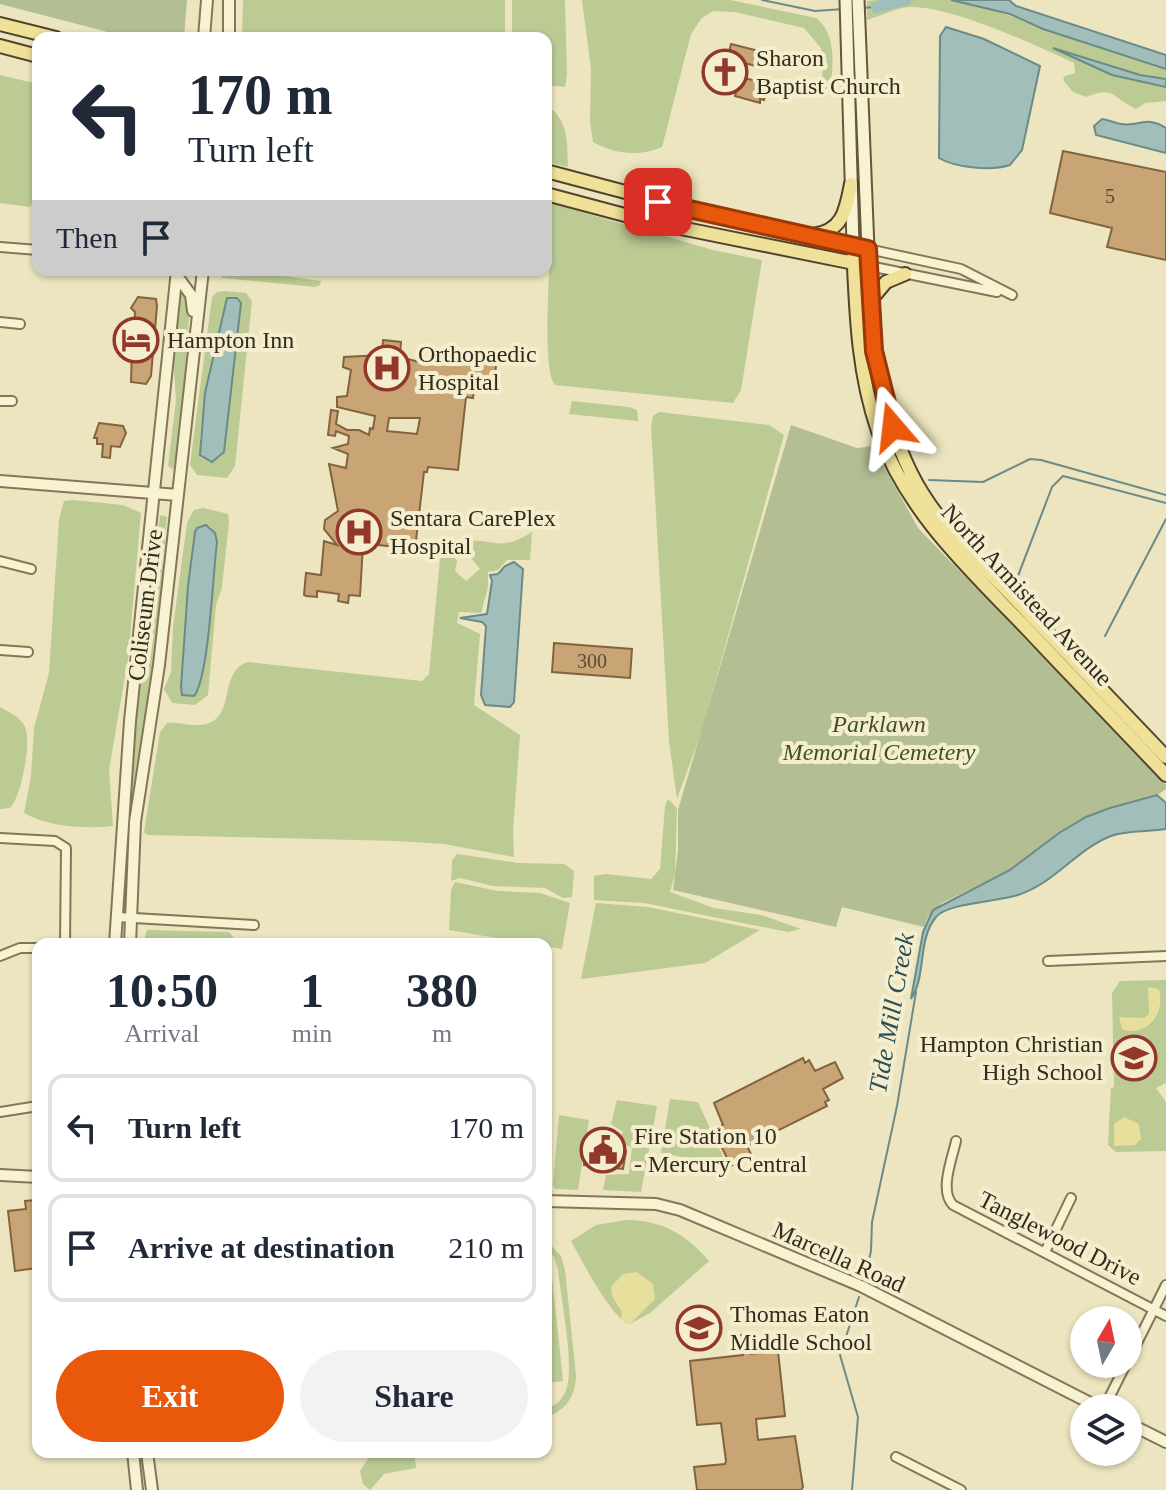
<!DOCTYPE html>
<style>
:root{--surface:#fff;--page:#f2f2f3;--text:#1f2937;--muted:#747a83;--line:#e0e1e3;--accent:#ea580c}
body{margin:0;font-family:Georgia,serif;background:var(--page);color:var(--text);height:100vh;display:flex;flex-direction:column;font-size:30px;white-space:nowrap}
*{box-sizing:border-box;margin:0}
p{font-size:26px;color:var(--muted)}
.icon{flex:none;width:44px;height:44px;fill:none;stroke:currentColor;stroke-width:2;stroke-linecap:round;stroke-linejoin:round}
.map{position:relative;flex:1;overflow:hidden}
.details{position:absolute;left:32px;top:938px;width:520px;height:520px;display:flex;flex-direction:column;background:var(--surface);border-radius:16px;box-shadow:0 2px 6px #0004}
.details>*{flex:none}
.guide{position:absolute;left:32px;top:32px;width:520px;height:244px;border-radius:16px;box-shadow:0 2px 6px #0004;background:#fff;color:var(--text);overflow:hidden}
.needle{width:52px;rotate:9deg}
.buttons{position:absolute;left:1070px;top:1306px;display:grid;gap:16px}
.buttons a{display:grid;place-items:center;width:72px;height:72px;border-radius:50%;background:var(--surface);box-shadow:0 2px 6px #0004;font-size:40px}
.pin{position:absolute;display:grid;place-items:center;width:68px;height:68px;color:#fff;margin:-34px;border-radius:16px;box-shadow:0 4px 12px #0006}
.me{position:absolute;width:88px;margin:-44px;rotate:343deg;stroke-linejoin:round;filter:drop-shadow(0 0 6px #0008)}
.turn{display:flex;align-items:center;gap:28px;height:168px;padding:0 24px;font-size:36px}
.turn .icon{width:104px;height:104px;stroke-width:2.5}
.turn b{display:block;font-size:56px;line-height:68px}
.then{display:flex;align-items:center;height:76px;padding:0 24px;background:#0003;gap:16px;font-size:30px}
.eta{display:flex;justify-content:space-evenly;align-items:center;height:136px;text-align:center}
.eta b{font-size:48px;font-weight:700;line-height:56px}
.primary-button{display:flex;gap:16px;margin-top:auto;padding:16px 24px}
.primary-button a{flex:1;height:92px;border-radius:48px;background:var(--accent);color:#fff;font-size:32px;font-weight:700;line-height:92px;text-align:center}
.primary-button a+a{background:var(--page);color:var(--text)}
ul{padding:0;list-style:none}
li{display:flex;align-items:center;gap:24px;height:108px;margin:0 16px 12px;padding:0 8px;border:4px solid var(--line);border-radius:16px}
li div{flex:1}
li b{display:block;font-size:30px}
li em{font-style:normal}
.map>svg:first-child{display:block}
.green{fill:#bcca94;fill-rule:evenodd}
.sand{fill:#e8df9d}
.cemetery{fill:#b3be93}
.water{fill:#a2beba;stroke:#6a8b88;stroke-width:2}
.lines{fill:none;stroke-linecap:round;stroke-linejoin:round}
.stream{stroke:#6a8b88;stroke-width:2}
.river{stroke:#a2beba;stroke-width:12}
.building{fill:#c9a576;stroke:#83633f;stroke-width:2;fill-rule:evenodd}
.minor-casing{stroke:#847658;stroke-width:12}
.tertiary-casing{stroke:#847658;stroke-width:14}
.secondary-casing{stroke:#66573c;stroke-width:15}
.primary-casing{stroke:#52432d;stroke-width:16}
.minor{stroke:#f7f2d2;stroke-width:8}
.tertiary{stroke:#f7f2d2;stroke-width:10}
.secondary{stroke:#f7f2d2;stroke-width:11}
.primary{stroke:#efe197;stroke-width:12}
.route-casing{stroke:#983908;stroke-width:20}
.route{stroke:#ea580c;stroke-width:14}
.labels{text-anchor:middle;stroke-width:8;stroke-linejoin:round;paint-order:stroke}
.number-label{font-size:20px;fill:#594a32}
.poi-label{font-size:24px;fill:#342b1c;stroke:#f4eecf;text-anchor:start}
.street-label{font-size:24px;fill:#342b1c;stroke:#f4eecf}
.park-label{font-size:24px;font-style:italic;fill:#3e5023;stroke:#f4eecf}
.water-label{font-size:26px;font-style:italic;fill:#2c5054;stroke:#f4eecf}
</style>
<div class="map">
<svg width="1166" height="1490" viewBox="0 0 1166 1490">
<rect width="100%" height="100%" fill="#ece5bf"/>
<path class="green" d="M243,0H505V38H242Z
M512,0H565L567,75L565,87L546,85V38H512Z
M582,0H730L816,18C836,33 834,65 830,87L825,90L820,88L824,63L821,48L804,28L735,12L713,11L702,18L691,34L662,147C639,157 614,154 593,142L590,122L591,69Z
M877,0H951L981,6L1166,69V79L1140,75L1055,48L1112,75L1166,87V101L1145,103L1136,109C1113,99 1115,85 1087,97L1073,92L1063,80L1065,76L1075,73L1074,63C1036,45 949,5 909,7C895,8 881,16 867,20V1Z
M0,75L38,84C38,107 43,192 30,207L0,203Z
M546,105C569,119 567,142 568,167L546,162Z
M550,203L713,250L762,260L741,390L733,403L555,385C540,367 552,248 551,216L546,208Z
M217,270H278L277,275L321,281L320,285L315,287L222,278Z
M181,291H183L190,304L181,431L173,470L168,466L176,400L173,355Z
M225,291L246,293L252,301L235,466L227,478L197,475L190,465L212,297L217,292ZM227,298H237L241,304L224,452L200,440L205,393Z
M572,401L629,407L637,410L638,421L569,414Z
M659,412L769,425L784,435L701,733L677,799L669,741L651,426L653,416Z
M73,500L123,505L141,513L128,659L109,770L113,826C85,829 48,827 24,813L31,776L34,728L49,673L59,520L64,501Z
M203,508L228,514L229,522L222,587L216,605L208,695L195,705L172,703L164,689L171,672L173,627L187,523L194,510ZM210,526L215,533L217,542L199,690L181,687L194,539L195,532Z
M160,515L167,517L158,633L132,795L128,860L126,841L137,705Z
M532,532L530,560H507L498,570L488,572V587L481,613L459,612L457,623L480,634L474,705L520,735L513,831L514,857L444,844L397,841L147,835L144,832L160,732L167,723C178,722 189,726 199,725C239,723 216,672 248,662L422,681L429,674L440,559L447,547L457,561L455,571L466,581L480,569L460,544C489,533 495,556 532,532Z
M0,707C9,712 21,718 25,727C32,741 21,798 10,808L0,809Z
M668,799L677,808L675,874L670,892L714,908L761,915L801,929L788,932L644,903L594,900V876L606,874L651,879L660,869L665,806Z
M457,854L518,863L564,864L574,871L572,897L563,898L545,888L492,886L460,878L451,881L452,861Z
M455,882L498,891L540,893L570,903L562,949L449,930L451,890Z
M596,903L648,907L760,930L705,963L581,979Z
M147,930L229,932L239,944H143Z
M1166,980V1083L1156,1088L1166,1102V1151L1116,1152L1108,1145L1111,1088L1114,1087L1112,993L1120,981Z
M670,1099L698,1102L724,1159L713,1163L661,1153Z
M617,1100L657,1106L641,1192L603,1190L606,1175L629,1174L632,1147L626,1145L621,1137L623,1132L611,1124Z
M559,1115L589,1120L578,1190L555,1189L553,1185Z
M626,1220C662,1220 687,1235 709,1261L650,1313L630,1324C611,1319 582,1260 571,1241L596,1225Z
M546,1240L561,1256L565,1270L576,1375C576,1395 566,1411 546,1417V1409C557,1405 564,1398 567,1387C574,1363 561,1298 558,1270L554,1257L546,1249Z
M546,1267H551L563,1381L546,1383Z
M367,1452H414L416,1468L384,1474L370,1490L363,1484L360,1471L368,1459Z"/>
<path class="sand" d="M1148,987L1159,989C1166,1014 1146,1038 1122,1029L1119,1017L1145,1018L1149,1014Z
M1124,1117L1139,1124L1141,1139L1135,1145L1114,1146V1124Z
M637,1272L653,1284L655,1299L630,1324L621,1319L622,1312L612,1296L611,1287L623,1274Z"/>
<path class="cemetery" d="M0,0H187L184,38H131L0,4Z
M791,425L857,448L873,446L918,528L1166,785V789L1157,795L1110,808L1069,827L1010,870L942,903L928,917L924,927L842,907L836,927L673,890L678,851V810Z"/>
<path class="water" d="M951,0H1009L1016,6L1166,55V69L1043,29L1010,14Z
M946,27L984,39L1040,66L1022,150L1010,165C991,171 956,168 939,158L940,36Z
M1053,48L1140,75L1166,79V87L1112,75Z
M1102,119C1109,120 1115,123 1121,124C1141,127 1145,115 1166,128V153L1096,135L1094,126Z
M227,298H237L241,303L224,452L212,462L200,455L205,393Z
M206,525L215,533L217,542C213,572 209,678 194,696L182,695L181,687L188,586L195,532L197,528Z
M514,562L523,569L514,702L510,707L485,705L481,695L486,626L482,622L460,618L487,614L492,581L490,575L498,574L505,566Z
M1157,795L1166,803V829C1149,832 1127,830 1111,836C1077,849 1055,883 1018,895C997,902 947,903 936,917C917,940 927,975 911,999L923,932L933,910L1010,870L1059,833L1086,817L1110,808Z"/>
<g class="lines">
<path class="stream" d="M762,0L815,11L843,9
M862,8L877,7
M929,480L983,482L1030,459L1041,460L1166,495
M1013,589L1052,487L1063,476L1166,503
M1105,636L1166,519
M865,1277L871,1251L872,1222L897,1106L916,992
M852,1490L858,1417L840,1355L859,1297"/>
<path class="river" d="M877,7L905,0"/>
</g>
<path class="building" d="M731,44L763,52L760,67L744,63L740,77L765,83L764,87L767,88L764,100L760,99V103L735,96L736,92L706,84L712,58L727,61Z
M1063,151L1166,172V260L1107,247L1112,228L1050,213Z
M138,297L156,299L157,306L151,376L146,384L131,382L132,348L115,342L117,332L134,331L135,312L131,308Z
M383,340L401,342L400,357L427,364L432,351L497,357L493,392L474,390L473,398L466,397L458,470L428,467L427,472H424L415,549L379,545L380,535L364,527L360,596L349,595L348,603L338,601L339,594L317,591V597L306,596L304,595L306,573L321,575L324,541L337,545L324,529L325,520L338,511L329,464L346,468L348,454L333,448L348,444L349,436L336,431L335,436L328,435L331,410L338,411L336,424L347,430H359L369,435L370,428L373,429L375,416L337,407V397L347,396L351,370L343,367L344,357L382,355ZM389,418H420L417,434L387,431Z
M99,423L123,426L126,433L120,447L111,446L110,458L102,457L103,444H97V438H94Z
M554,643L632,649L630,678L552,672Z
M803,1058L805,1063L809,1060L815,1071L835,1062L843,1078L823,1089L829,1100L825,1102L827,1106L747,1146L752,1156L731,1166L713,1130L723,1125L714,1103Z
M605,1133L615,1134L613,1149L626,1151L623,1169L584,1165L588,1139L604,1142Z
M36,1200L38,1268L15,1271L8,1211L26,1209L25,1201Z
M749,1334L751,1354L778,1351L785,1416L756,1419L758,1440L795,1436L803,1487L801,1490H697L694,1467L725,1464L726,1461L721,1423L697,1425L690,1361L743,1355L741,1335Z"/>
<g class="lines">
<g class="minor-casing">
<path id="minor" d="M0,247L38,250
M868,249L961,269L1012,295
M869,266L997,292
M0,322L20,324
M0,401H12
M0,561L31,569
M0,650L28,652
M0,838L55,841L66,848L65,944
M117,917L254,925
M0,956L20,948H38
M1048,961L1166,956
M0,1112L38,1106
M956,1141C952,1159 939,1191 953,1205L1166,1316
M1045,1252L1071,1198
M1128,1361L1166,1285
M1104,1408L1126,1364
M896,1457L961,1490"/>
</g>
<g class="tertiary-casing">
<path id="tertiary" d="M229,0V38
M204,38L207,0
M177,276L191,295L193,311
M0,481L178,495
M115,944L130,721L177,270
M130,944L135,822L159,665L203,270
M0,1175L38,1177
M546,1201L656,1204L680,1210L861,1286L1100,1408
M1128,1423L1166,1442
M133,1452L137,1490
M147,1452L152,1490"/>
</g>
<g class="secondary-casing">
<path id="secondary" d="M846,0L853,245
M858,0L868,249"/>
</g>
<g class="primary-casing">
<path id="primary" d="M0,24L56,38
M0,46L38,56
M546,171L716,216L868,249C871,326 876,402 911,473C936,524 981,563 1019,603C1068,654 1117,706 1166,757
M546,194L651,222L859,264
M813,235C843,231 846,210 851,184
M853,245C856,309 857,370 878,431C907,512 969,569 1027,629C1073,678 1120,726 1166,775
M870,301L886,282L905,274"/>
</g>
<use href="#minor" class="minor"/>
<use href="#tertiary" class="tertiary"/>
<use href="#secondary" class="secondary"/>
<use href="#primary" class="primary"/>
</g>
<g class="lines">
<g class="route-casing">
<path id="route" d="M658,202L868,249L874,351L893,427"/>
</g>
<use href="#route" class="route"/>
</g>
<defs>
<g id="church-ring" transform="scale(2.3)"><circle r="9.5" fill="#f4eecf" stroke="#91382a" stroke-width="1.5"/><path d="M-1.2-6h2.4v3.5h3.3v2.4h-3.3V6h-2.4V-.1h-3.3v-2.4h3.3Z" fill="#91382a"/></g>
<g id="hotel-ring" transform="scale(2.3)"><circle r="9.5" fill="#f4eecf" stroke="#91382a" stroke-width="1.5"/><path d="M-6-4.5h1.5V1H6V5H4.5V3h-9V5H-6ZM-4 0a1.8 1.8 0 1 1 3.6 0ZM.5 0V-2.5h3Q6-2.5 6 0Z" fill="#91382a"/></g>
<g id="hospital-ring" transform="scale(2.3)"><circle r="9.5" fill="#f4eecf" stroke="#91382a" stroke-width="1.5"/><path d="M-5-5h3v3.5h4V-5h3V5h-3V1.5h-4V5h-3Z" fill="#91382a"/></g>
<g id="school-ring" transform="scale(2.3)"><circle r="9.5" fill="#f4eecf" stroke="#91382a" stroke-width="1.5"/><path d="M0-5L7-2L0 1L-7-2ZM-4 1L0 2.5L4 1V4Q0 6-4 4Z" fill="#91382a"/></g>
<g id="civic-ring" transform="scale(2.3)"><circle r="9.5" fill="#f4eecf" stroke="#91382a" stroke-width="1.5"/><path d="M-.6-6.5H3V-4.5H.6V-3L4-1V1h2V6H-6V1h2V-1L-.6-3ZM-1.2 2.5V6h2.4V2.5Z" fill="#91382a"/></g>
</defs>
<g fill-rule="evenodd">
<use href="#church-ring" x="725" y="72"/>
<use href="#hotel-ring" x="136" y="340"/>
<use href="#hospital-ring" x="387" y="368"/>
<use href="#hospital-ring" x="359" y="532"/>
<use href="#school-ring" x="1134" y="1058"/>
<use href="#civic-ring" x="603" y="1150"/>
<use href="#school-ring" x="699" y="1328"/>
</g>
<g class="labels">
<g class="number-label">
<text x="1110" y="203">5</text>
<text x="592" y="668">300</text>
</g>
<g class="poi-label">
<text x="756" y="66">Sharon<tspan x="756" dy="28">Baptist Church</tspan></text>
<text x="167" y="348">Hampton Inn</text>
<text x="418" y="362">Orthopaedic<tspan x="418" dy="28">Hospital</tspan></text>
<text x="390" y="526">Sentara CarePlex<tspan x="390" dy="28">Hospital</tspan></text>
<text x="1103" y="1052" text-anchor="end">Hampton Christian<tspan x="1103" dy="28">High School</tspan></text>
<text x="634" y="1144">Fire Station 10<tspan x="634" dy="28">- Mercury Central</tspan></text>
<text x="730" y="1322">Thomas Eaton<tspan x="730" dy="28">Middle School</tspan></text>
</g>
<g class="street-label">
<text transform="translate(1027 595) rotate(47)" y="8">North Armistead Avenue</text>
<text transform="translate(145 605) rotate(-83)" y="8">Coliseum Drive</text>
<text transform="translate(1060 1238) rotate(27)" y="8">Tanglewood Drive</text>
<text transform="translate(839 1257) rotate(24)" y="8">Marcella Road</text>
</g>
<g class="park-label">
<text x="879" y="732">Parklawn<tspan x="879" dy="28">Memorial Cemetery</tspan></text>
</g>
<g class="water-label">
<text transform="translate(891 1013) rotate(-80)" y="9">Tide Mill Creek</text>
</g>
</g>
</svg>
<div class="buttons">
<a><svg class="needle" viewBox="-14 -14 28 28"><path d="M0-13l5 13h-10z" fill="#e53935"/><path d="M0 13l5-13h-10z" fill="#747a83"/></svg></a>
<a><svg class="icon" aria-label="layers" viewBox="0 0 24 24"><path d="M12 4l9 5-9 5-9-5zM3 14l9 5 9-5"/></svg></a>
</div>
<div class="pin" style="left:658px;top:202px;background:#d93025"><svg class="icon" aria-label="arrive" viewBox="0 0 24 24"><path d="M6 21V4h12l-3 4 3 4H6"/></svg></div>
<svg class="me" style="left:893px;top:427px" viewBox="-20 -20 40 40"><path d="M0-17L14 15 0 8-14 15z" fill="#ea580c" stroke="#fff" stroke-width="4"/></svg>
<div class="guide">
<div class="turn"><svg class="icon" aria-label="left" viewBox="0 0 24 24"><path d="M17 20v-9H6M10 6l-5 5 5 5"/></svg><div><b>170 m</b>Turn left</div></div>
<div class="then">Then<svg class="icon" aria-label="arrive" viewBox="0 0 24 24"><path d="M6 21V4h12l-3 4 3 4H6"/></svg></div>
</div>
<section class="details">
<div class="eta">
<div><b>10:50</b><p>Arrival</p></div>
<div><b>1</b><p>min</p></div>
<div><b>380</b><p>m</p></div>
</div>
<ul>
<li><svg class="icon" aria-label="left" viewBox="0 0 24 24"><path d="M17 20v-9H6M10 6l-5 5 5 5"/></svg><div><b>Turn left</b></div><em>170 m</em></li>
<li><svg class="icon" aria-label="arrive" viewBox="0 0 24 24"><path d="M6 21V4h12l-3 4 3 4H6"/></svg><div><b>Arrive at destination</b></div><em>210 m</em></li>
</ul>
<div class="primary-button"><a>Exit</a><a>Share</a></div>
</section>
</div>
